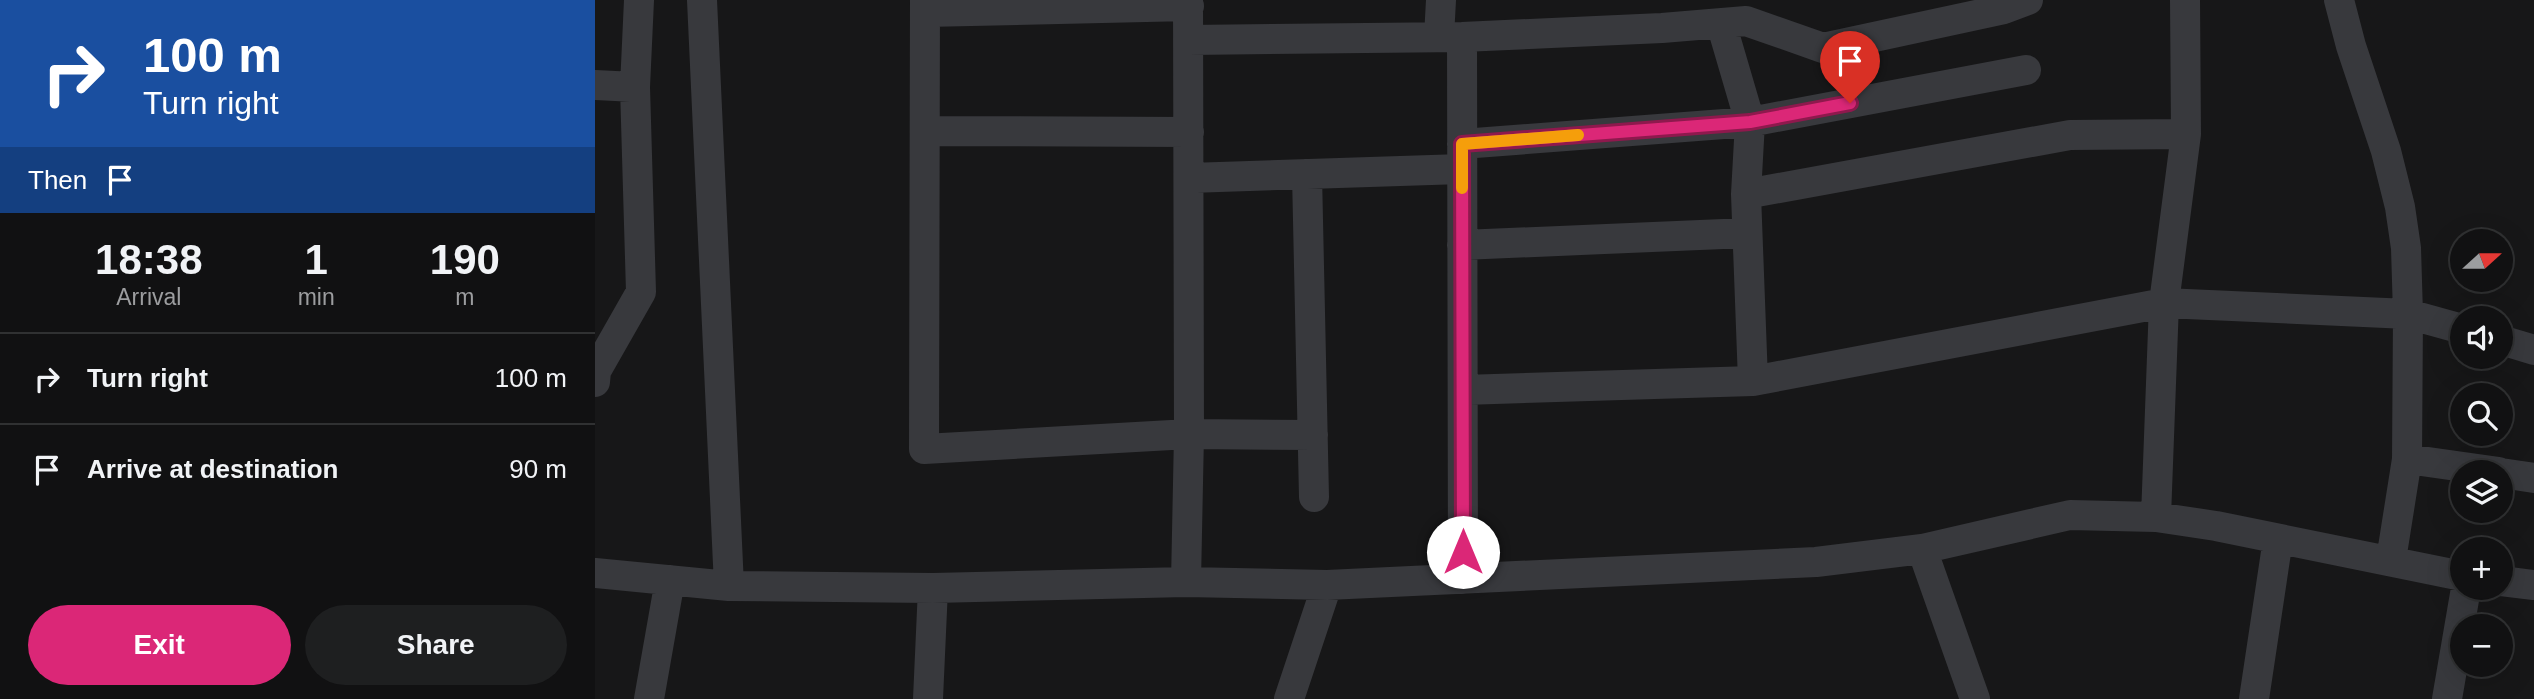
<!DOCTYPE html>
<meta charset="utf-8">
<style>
:root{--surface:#111112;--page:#1e1f20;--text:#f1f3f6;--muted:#9c9d9f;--line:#303132;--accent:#db2777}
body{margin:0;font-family:Helvetica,sans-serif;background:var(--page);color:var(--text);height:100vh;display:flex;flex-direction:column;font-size:26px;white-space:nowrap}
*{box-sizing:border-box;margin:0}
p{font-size:23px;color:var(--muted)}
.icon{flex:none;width:38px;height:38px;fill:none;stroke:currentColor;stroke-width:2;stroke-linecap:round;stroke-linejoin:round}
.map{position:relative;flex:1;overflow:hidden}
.side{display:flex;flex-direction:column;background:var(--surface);width:595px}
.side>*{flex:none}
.guide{background:#1a4fa0;color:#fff;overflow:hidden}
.needle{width:46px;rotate:69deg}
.controls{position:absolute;left:1855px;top:229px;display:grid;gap:14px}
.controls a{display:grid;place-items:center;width:63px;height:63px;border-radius:50%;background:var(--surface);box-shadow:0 7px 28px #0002,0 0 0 2px var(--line);font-size:35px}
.pin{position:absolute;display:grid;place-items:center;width:60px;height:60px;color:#fff;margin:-72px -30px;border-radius:50% 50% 50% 0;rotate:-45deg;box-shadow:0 0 7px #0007}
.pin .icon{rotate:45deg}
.me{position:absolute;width:77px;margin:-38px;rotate:0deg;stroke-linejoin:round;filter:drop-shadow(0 0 5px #0008)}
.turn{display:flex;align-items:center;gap:24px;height:147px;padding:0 28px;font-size:32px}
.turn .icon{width:91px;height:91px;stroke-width:2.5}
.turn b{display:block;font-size:49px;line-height:60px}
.then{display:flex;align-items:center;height:66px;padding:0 28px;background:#0003;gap:14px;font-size:26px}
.eta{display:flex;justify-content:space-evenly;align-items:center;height:119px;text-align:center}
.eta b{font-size:42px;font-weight:800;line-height:49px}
.button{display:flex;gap:14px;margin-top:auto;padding:14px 28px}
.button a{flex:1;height:80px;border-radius:42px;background:var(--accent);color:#fff;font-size:28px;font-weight:800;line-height:80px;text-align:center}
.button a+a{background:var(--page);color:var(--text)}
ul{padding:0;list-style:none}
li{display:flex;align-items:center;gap:21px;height:91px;padding:0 28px;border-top:2px solid var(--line)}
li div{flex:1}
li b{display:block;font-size:26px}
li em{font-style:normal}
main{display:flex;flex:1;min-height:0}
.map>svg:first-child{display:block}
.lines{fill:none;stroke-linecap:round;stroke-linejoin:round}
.street{stroke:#38393d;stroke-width:30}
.route-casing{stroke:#8e194d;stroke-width:18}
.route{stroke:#db2777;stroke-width:12}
.slow{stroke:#f59e0b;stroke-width:12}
</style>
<main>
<section class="side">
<div class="guide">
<div class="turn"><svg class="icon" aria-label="right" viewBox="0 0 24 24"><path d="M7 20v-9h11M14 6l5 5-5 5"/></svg><div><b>100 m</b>Turn right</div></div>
<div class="then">Then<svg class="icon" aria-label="arrive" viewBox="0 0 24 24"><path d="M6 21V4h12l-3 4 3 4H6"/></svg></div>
</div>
<div class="eta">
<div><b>18:38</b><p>Arrival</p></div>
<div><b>1</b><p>min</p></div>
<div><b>190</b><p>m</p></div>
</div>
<ul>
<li><svg class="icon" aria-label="right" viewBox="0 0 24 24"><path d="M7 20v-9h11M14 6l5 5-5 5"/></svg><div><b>Turn right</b></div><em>100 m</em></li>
<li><svg class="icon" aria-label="arrive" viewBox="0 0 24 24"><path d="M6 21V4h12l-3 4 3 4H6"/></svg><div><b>Arrive at destination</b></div><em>90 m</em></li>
</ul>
<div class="button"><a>Exit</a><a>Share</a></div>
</section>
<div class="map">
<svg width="1939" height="699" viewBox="0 0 1939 699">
<rect width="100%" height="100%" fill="#171718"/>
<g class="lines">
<path class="street" d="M107,0L134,586
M330,0L329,449L594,434L718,435
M1590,0L1591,134L1569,303L1813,314L1867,329
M1744,0L1756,46L1791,151L1805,207L1811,248L1813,314L1812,459L1796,560
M330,12L594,6
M1126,23L1155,122L1151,194L1158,381
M844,37L846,0
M867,37L868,579
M594,40L867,37L1067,28L1151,21L1228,48L1409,9L1433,0
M0,85L40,87
M330,131L594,132
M867,144L1155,122L1431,70
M712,174L719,497
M594,178L867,169
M1151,194L1475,135L1591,134
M867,245L1152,233
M1906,340L1939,350
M0,382L1,371L46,292L40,87L44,0
M868,390L1158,381L1569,303L1561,517
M1812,459L1904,472
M1906,473L1939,478
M1327,549L1380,699
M0,573L134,586L338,588L591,582L732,585L1221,562L1327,549L1475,515L1561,517L1621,526L1867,576
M1906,581L1939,585
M591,582L594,434L593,0
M54,699L75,580
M333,699L338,588
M694,699L732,585
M1659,699L1683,539
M1852,699L1871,588"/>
</g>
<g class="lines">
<g class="route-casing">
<path id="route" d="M868,552L867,144L1155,122L1255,103"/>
</g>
<use href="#route" class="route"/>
<path class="slow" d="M867,188V144L983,135"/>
</g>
</svg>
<div class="controls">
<a><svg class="needle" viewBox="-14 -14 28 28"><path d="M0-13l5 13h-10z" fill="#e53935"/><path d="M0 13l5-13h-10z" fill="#9c9d9f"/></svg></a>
<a><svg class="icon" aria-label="sound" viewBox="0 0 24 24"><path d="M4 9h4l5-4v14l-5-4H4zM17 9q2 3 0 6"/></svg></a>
<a><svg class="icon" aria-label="search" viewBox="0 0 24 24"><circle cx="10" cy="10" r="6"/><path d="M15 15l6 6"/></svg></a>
<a><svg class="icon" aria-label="layers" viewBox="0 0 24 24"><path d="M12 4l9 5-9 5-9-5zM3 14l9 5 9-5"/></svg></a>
<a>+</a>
<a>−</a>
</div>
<div class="pin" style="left:1255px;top:103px;background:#d93025"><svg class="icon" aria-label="arrive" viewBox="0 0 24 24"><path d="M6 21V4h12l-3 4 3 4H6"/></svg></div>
<svg class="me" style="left:868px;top:552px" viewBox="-20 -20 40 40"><circle r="19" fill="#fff"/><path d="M0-13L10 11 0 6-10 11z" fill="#db2777"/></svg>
</div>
</main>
